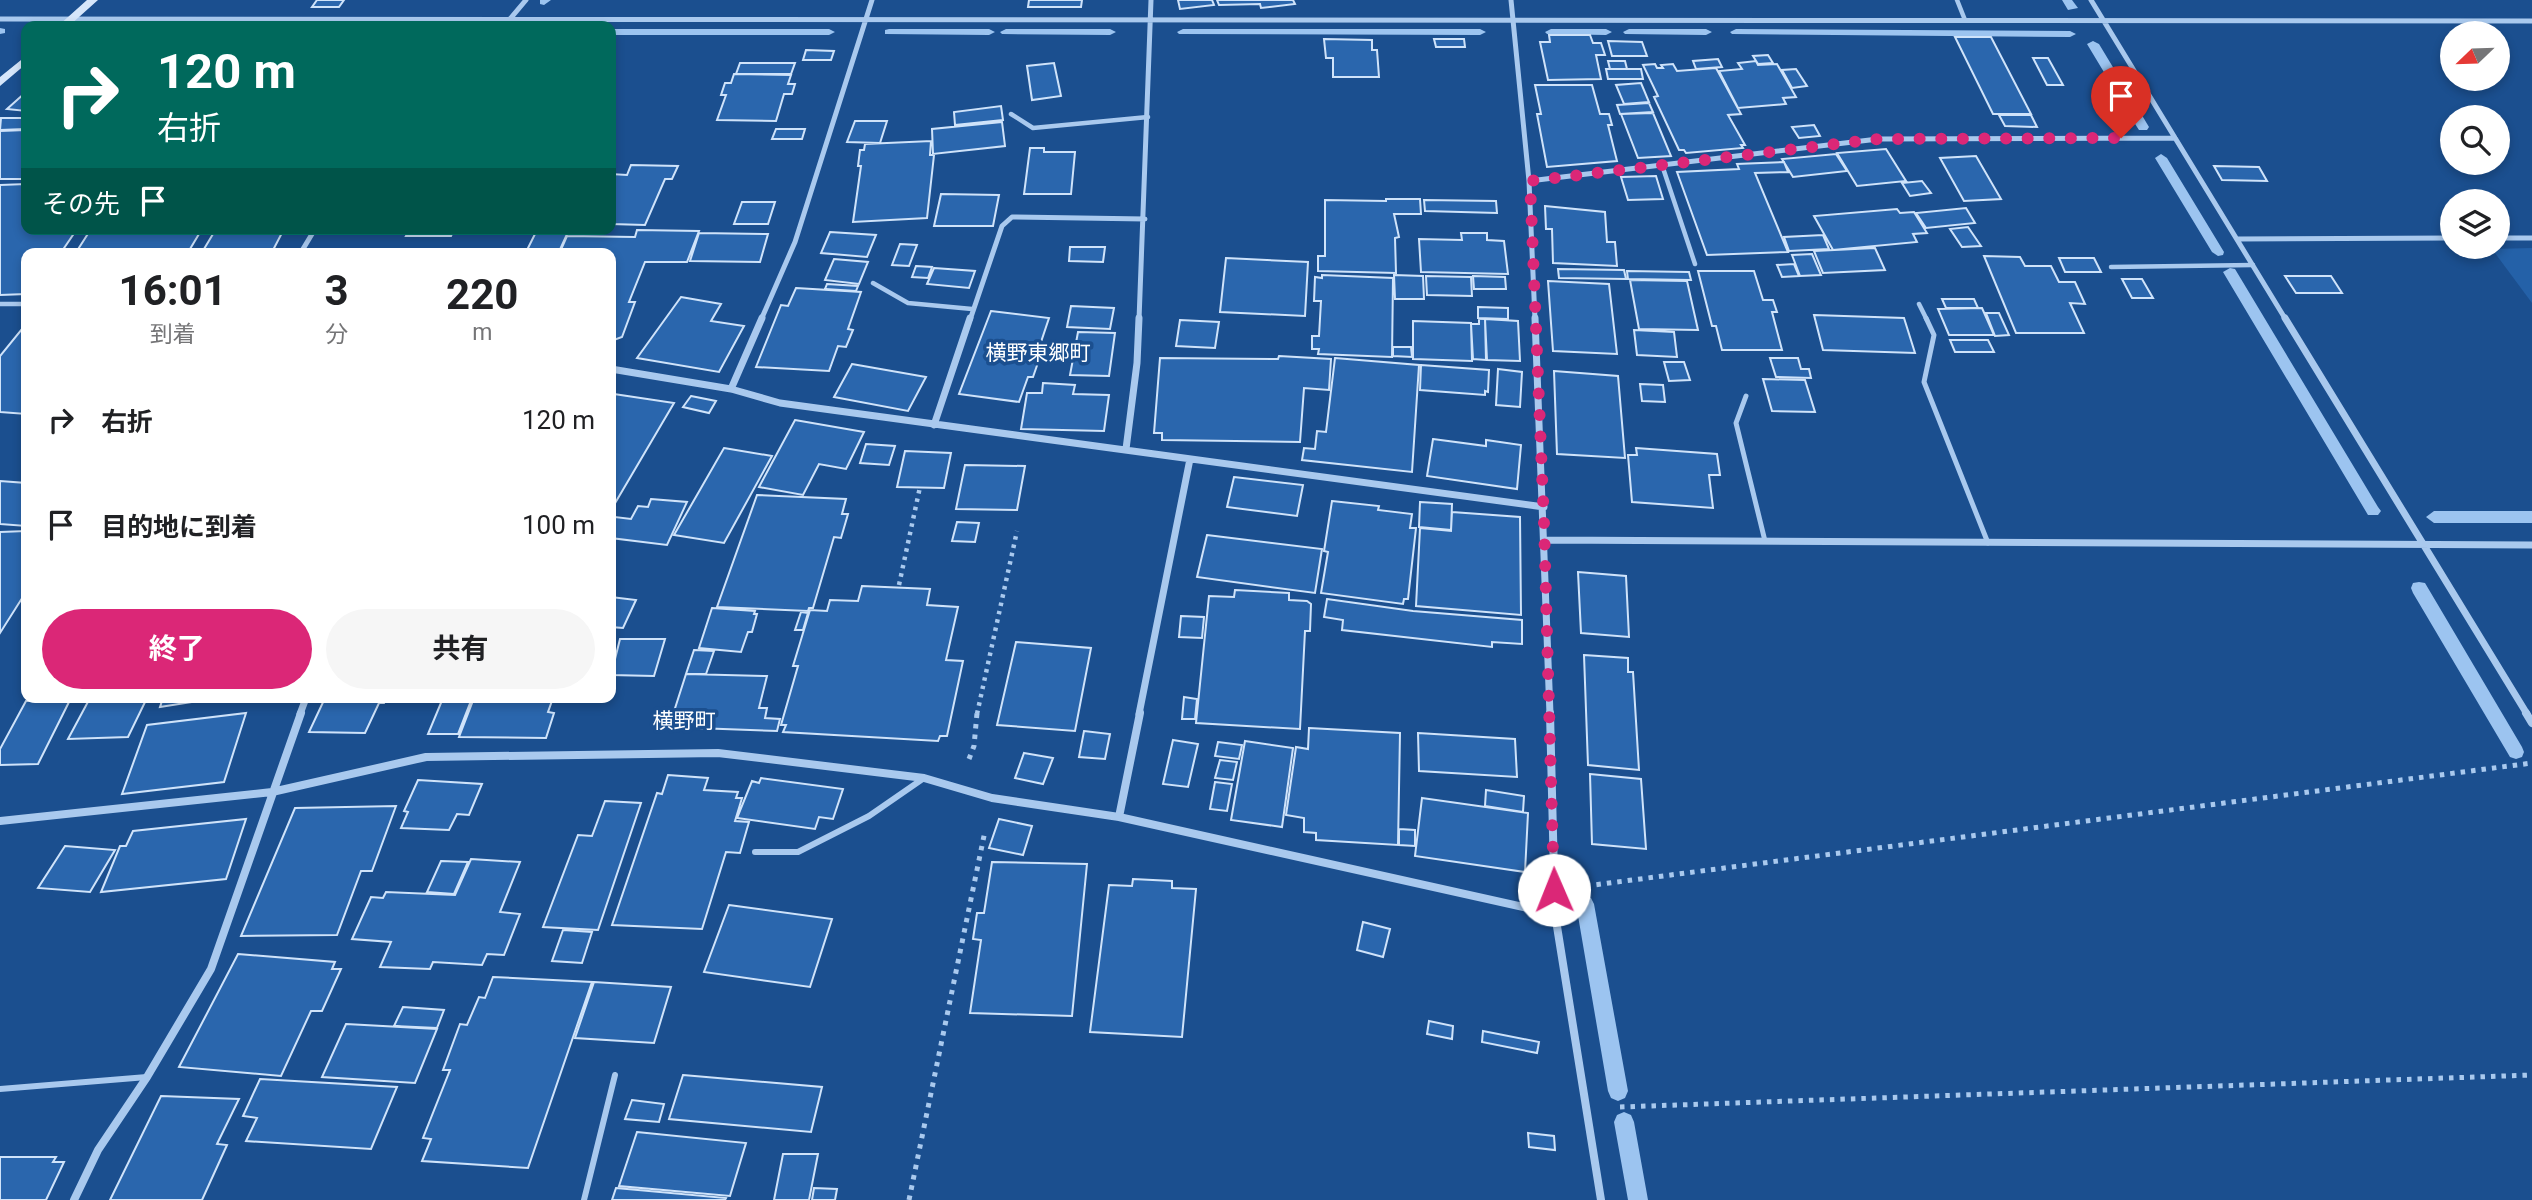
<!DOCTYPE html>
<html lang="ja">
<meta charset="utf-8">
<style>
:root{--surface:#fff;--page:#f6f6f6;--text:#202124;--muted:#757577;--accent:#db2777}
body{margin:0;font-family:Roboto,"Noto Sans JP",sans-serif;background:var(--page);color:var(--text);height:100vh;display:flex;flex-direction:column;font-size:26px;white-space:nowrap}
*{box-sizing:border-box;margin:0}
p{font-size:23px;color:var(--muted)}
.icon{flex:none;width:38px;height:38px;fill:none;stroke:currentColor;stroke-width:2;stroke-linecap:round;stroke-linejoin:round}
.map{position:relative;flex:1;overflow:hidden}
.details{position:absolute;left:21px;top:248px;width:595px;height:455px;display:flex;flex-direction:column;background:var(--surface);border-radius:14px;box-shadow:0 4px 10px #0003}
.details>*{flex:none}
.banner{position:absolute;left:21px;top:21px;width:595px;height:214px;border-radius:14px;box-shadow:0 4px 10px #0003;background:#00695c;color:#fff;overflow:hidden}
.needle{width:46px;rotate:247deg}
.tools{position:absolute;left:2440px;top:21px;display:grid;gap:14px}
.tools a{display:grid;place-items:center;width:70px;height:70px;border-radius:50%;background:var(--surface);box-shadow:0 4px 10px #0003;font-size:35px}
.pin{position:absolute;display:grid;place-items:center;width:60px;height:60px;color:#fff;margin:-72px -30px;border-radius:50% 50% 50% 0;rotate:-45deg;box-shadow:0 0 7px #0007}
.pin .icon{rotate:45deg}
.me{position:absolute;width:77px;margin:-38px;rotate:359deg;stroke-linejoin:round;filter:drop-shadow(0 0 5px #0008)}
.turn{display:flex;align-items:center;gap:24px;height:147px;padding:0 21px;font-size:32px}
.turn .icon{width:91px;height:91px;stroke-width:2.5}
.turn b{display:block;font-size:49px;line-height:60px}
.then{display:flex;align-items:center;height:66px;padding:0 21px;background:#0003;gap:14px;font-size:26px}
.eta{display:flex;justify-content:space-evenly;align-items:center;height:119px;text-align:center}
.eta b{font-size:42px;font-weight:700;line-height:49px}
.action{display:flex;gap:14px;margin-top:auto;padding:14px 21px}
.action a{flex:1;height:80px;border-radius:42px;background:var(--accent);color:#fff;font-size:28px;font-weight:700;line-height:80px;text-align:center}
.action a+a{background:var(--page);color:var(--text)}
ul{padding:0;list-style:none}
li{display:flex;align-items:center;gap:21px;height:105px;padding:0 21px}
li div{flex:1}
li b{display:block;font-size:26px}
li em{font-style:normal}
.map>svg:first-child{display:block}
.green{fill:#2461a8}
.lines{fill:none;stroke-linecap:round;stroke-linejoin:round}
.stream{fill:#9cc4f0;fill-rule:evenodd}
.building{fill:#2a66ad;stroke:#cfe3fa;stroke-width:2}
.path-far1{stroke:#a9c9ee;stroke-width:4.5;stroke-dasharray:3.5 5;stroke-linecap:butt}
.path{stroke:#a9c9ee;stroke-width:5;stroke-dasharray:4.5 6;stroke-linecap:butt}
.lane-far2{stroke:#a9c9ee;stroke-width:4.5}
.lane-far1{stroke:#a9c9ee;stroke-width:5}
.lane{stroke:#a9c9ee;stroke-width:6}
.street-far2{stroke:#a9c9ee;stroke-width:5}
.street-far1{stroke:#a9c9ee;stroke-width:7}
.street{stroke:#a9c9ee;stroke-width:8}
.secondary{fill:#d6e6fa;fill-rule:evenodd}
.route{stroke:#db2777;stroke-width:12;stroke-dasharray:0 21.6}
.labels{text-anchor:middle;stroke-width:7;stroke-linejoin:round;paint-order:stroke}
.quarter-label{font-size:21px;fill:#fff;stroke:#1b4f8f}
</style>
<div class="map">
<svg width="2532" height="1200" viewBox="0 0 2532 1200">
<rect width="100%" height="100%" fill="#1b4f8f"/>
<path class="green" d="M2532,248V303L2492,249Z"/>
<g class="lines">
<path class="stream" d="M540,0H551L544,5L540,4Z
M2062,0H2072L2078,8L2068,10Z
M0,28L5,29V33L0,34Z
M611,29H829L835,32L829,35H611Z
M889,29H989L995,32L989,35L885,34V30Z
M1006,29H1110L1116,32L1110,35L1002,34L1000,32Z
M1183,29H1480L1486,32L1480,35L1179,34L1177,32Z
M1551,29H1606L1612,32L1606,35L1547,34L1545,32Z
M1629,29H1706L1712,32L1706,35L1625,34L1623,32Z
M1736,29L2070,31L2076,34L2070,37L1732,34L1730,32Z
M2093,41L2099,44L2149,127L2147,130H2139L2137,127L2087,44Z
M2161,154L2167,158L2224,252L2223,255L2218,256L2212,252L2155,158Z
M2230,268L2235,269L2378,507L2381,511L2378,515H2368L2223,272Z
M2434,511H2532V523H2434L2426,517Z
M2419,582L2425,583L2522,747L2524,752L2522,757L2516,759L2510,757L2413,593L2411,588L2413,583Z
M1585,895L1591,898L1594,904L1628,1091L1625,1098L1618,1101L1611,1098L1608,1091L1576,904L1579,898Z
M1624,1112L1631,1115L1634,1122L1648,1200H1628L1614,1122L1617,1115Z"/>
</g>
<path class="building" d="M317,0H344L339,7H312Z
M1029,0H1082L1081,7H1028Z
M1178,0H1212L1214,5L1180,9Z
M1217,0H1293L1295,4L1261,8L1260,4L1219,5Z
M1549,35H1590L1593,43H1601L1605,55H1596L1601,79L1548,80L1540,42H1550Z
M1955,37H1991L2031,114H1993Z
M1324,39L1372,40V50H1377L1379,77H1333V58H1326Z
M1434,39H1464L1465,47H1436Z
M1608,41L1642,42L1647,56H1612Z
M806,50L834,51L831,60H803Z
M1768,55L1773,63L1758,64L1753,56Z
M2033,58H2048L2063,85H2047Z
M1718,59L1722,67L1696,69L1693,61Z
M1608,61H1625L1627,69H1610Z
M1756,61L1758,65L1777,64L1796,97L1783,98L1786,104L1738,108L1719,71L1742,69L1738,63Z
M740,63H795L791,74H736Z
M1054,63L1061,96L1032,100L1027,66Z
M1655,64L1657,68H1663L1661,65L1673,64L1677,71L1716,68L1741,114L1728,115L1745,145H1741L1743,148L1686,153L1684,150H1679L1654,97L1658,96L1643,65Z
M1606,69H1641L1643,79H1608Z
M1796,69L1807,86L1792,88L1782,70Z
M734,74L791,75L788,84H795L792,94H784L776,121L717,120L726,95H721L725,83H731Z
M1641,83L1649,102L1624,104L1616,85Z
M1535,85H1592L1600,114H1609L1612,125H1608L1617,161L1547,167L1537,114H1541Z
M26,92V111L7,109Z
M1649,103L1653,112L1620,114L1617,105Z
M1001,106L1003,120L955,125L954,112Z
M1653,113L1671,156L1638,158L1621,114Z
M1999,115H2031L2037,127L2005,126Z
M1,118H26V129L0,130Z
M855,121H887L880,143L847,142Z
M1002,122L1005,146L933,154L932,129Z
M1814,125L1820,136L1799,138L1792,127Z
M776,129H805L802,139H772Z
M26,130V179H0V131Z
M931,141L930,155H934L927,218L853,222L861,166H858L860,150H864L865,144Z
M1030,148H1044V152H1075L1071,194H1024Z
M1886,149L1906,181L1857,186L1837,153Z
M1836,154L1847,171L1793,177L1782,159Z
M1976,156L2001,199L1964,201L1940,158Z
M1784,162L1788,172L1755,173L1788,252L1707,255L1677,172L1739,169L1737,164Z
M631,165L678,166L672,179H665L645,225L611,224V174L627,175Z
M2214,166L2259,167L2267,181L2222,180Z
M1656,176L1663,199L1628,200L1621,177Z
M1922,181L1931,193L1910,196L1902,183Z
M26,184V229H77L60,254H26V294L0,295V185Z
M941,194L999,195L993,226H934Z
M1386,199H1420L1421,214H1394L1399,237L1395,238L1396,273L1318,271V256H1325V200L1386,201Z
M1424,200L1496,201L1497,213L1425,211Z
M742,202H775L768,224H734Z
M1545,206L1605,212L1607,242H1615L1617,266L1553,263L1552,229H1546Z
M1966,208L1975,223L1926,228L1916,213Z
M1897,209L1900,213L1914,212L1927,233L1913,234L1917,242L1833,250L1814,216Z
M1968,227L1981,246L1962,247L1950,229Z
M91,229H202L187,254H75Z
M216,229H284L271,254H201Z
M410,229H454L451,236H406Z
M637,230L699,231L687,262H645L629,302H635L622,337L611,341V254H559L567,236L635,237Z
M536,232H568L558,254H525Z
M830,232L876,235L867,257L821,253Z
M699,233L768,234L760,262L690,261Z
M1461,233H1487V240L1504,241L1508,274L1421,272L1419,239L1462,240Z
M1823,235L1829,249L1789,251L1784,237Z
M900,244L917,245L909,266L892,265Z
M1070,247H1105L1103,262L1069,261Z
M1875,248L1885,270L1823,273L1814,251Z
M1812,254L1821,275L1800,276L1792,255Z
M1984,256L2020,257L2025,266H2051L2059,282H2075L2085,304L2070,303L2084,333H2016Z
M1226,258L1308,262L1305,316L1220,312Z
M2059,258H2094L2101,272H2065Z
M834,259L868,262L859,284L825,280Z
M1794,264L1799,276L1782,277L1777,265Z
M916,266L932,267L928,278L912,277Z
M934,268L975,271L969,288L927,284Z
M1558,269L1624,270L1626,279L1559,278Z
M1627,271L1689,272L1691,280L1628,279Z
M1698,271H1754L1763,300H1773L1777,312H1772L1782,350H1722L1716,326H1712Z
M1322,275L1393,278L1392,357L1318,354L1319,349H1312V336H1319L1321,301H1314L1315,277L1322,278Z
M1394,275L1423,276L1424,299H1395Z
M1426,276L1471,277L1472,296L1427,295Z
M1473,276L1505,277L1506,289H1474Z
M2285,276H2331L2342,293H2296Z
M2122,279H2142L2153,298H2132Z
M1630,280L1687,281L1698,330L1639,329Z
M1548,281L1609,284L1617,354L1553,351Z
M827,284L858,286L856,291L825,289Z
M796,288L861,292L848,329L853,330L846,347L838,346L829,371L756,367L781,305L788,306Z
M681,297L721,304L711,321L744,326L719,372L637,358Z
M1942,299H1974L1978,308H1946Z
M1071,306L1114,308L1110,329L1067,327Z
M1478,307L1508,308V319L1478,318Z
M1982,308L1994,335H1949L1938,309Z
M991,311L1049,318L1038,351H1042L1033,377H1028L1019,402L959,394Z
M1986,313H1999L2009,335L1995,336Z
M1814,315L1904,318L1915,353L1823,350Z
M1479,319H1485L1486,360L1473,359L1471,324H1479Z
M1485,319L1518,321L1520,361L1487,360Z
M1180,320L1219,322L1215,348L1176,346Z
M1413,321L1471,323L1472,361L1413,359Z
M26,324V414L0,412V356Z
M1634,330L1674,332L1677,357L1637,355Z
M1078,332L1115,333L1109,376L1070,375Z
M1950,340H1988L1994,352H1955Z
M1393,347H1411L1412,357L1393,356Z
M1279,356L1331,359L1329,390L1304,388L1300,442L1162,440V433H1154L1160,358L1278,359Z
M1335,358L1419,365L1412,472L1302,460L1304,448L1315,449L1317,431L1326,432Z
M1770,358H1798L1801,369H1809L1811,378L1776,377Z
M1664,362H1684L1690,380L1669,381Z
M852,364L926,377L908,411L834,397Z
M1421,365L1489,370L1488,392L1485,391V395L1420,390Z
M1498,369L1522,372L1520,407L1496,405Z
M1554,371L1618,376L1625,458L1557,454Z
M1763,379L1805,380L1815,412L1772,411Z
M1043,383L1075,385L1073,394L1109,395L1104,431L1021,429L1027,393H1042Z
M1640,384L1663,385L1665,402L1642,401Z
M614,394L674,403L611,510V399Z
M691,396L716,401L709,413L683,407Z
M795,420L864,432L846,469L819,464L803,495L759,487Z
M1433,439L1486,446V440L1521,445L1517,489L1427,476Z
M866,444L895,446L889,465L860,463Z
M724,448L772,456L724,543L674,535Z
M1636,448L1717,454L1720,475H1709L1713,508L1632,502L1628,455H1637Z
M905,451L951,453L944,488L897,487Z
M965,465L1025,466L1017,510L956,509Z
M1234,477L1303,485L1297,516L1227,507Z
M0,481L26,483V526L0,524Z
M757,495L846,499L842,514H848L841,538L834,537L813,608H809L808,611L717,607Z
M651,499L687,502L667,545L611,538V525L615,517L631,519L638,506L648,507Z
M1332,501L1379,506L1378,510L1412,514L1410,528H1416L1408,599H1404L1403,604L1321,593L1328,552L1324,551Z
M1420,502L1452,504L1451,530L1419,527Z
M1452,512L1520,517L1521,615L1416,606L1420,528L1451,531Z
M957,522L979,523L975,542L952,541Z
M26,531V592L0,633V532Z
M1207,535L1322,549L1315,593L1197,577Z
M1578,572L1626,576L1629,637L1581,633Z
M862,586L930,589L927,605L958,607L946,660L963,661L947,736H940L938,741L783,732L786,725H781L798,666H793L810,610L827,611L830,600L858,601Z
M1235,590L1289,593V600L1307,601L1311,604L1310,631H1305L1300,729L1196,723L1209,596L1234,597Z
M611,597L636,600L623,628L611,627Z
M1327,599L1413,611L1522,620V644L1492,642V647L1342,630L1343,620L1324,617Z
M712,608L755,611L754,614H757L752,632H748L741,652L699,648Z
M801,612L808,613L803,630H795Z
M1181,616L1204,617L1202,638L1179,637Z
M620,639H665L654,676L611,675Z
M1016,642L1091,648L1075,731L997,725Z
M694,650L714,651L706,674H686Z
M1584,655L1628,658V672H1633L1639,770L1588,765Z
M686,674L767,676L759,708H767L765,718L780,719L777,731L669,727Z
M1184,697L1197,699L1195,719H1182Z
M90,698H147L128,737L68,739Z
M163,698H217L160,707Z
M325,698H386L384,703H379L365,733L309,732Z
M443,698H472L458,734H428Z
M474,698H553L548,712L554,713L546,738L459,737Z
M70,700L38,764L0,765V749L26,701Z
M246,713L224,782L122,794L147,725Z
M1309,728L1400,733L1398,845L1316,840V833L1304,832V818L1286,815L1296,747L1308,749Z
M1084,731L1110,734L1105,759L1079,757Z
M1418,733L1515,739L1517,777L1419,771Z
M1173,740L1198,744L1188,787L1163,784Z
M1245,741L1293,748L1282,827L1231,820Z
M1218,742L1242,745L1239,759L1215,756Z
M1024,753L1053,758L1043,784L1015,778Z
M1220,760L1237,762L1233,780L1215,778Z
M1590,774L1641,779L1646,849L1592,844Z
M668,775L708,778L704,790L738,792L736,798H742L735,821L749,822L740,853L726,852L702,929L612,925L657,793L662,794Z
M761,778L843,789L833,819L819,817L815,829L737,818L752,781L759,783Z
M418,780L482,784L469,815L457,814L449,830L401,828L408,812L404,811Z
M1215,782L1232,784L1227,811L1210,809Z
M1486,790L1524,796L1523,812L1485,806Z
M1422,798L1528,813L1525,872L1415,856Z
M605,801L641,803L598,930L543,927L578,835L592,836Z
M396,806L372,871H361L337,935L241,936L295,808Z
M246,819L226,879L101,892L120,846H126L133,831Z
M999,819L1032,826L1023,855L989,848Z
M1399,829L1415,830V846L1399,845Z
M65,846L115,850L90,892L38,888Z
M471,859L520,862L500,912L520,914L504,955L487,954L482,965L433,962L430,969L380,967L391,942L352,939L371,897L383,898L386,892L455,895Z
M441,861L468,862L454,894L427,892Z
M992,862L1087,864L1072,1016L970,1013L981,940L973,939L977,913H984Z
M1133,879L1172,881V888L1196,889L1182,1037L1090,1032L1109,885L1132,886Z
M729,905L832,919L810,987L704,972Z
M1363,922L1390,929L1383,957L1357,950Z
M563,930L592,932L582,963L552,961Z
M238,954L335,962L332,969H341L322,1011H311L281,1076L179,1067Z
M493,977L592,982L528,1168L422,1161L431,1139L423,1138L450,1070H443L460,1024L467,1025L479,997L485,998Z
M594,982L671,987L654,1043L575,1038Z
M403,1007L444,1010L437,1028L394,1026Z
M1429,1021L1453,1026L1452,1039L1427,1034Z
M346,1024L437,1029L415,1083L322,1077Z
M1483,1031L1539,1042L1537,1053L1482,1042Z
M683,1075L822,1087L811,1132L669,1119Z
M260,1079L397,1087L371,1149L246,1141L257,1118L243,1116Z
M161,1096L239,1099L217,1144L227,1145L202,1200H110Z
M632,1100L664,1104L659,1122L625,1119Z
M637,1132L746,1143L730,1196L619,1186Z
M1528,1133L1554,1136L1555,1150L1529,1147Z
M783,1154H818L809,1200H774Z
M0,1157H56L53,1162H64L46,1200H0Z
M616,1188L726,1198L725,1200H612Z
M814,1188L837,1189L835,1200H812Z"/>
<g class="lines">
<path class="path-far1" d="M899,585L920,487
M977,714L1017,531"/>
<path class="path" d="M969,759L974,746L977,713
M1586,886L2532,763
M1620,1107L2532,1075
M909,1200L985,831"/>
<path class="lane-far2" d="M1957,0L1965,20
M1011,114L1033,128L1148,117
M1662,165L1695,264
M2111,267L2253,265
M873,283L908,303L972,309
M0,304H26
M1919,304L1927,320"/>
<path class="lane-far1" d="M1926,318L1934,335L1924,382L1988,543
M1746,396L1736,423L1765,541"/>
<path class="lane" d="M755,852H798L869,816L924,778
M0,1089L147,1077
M584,1200L615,1075"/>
<path class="street-far2" d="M1511,0L1529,181L1535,320
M2091,0L2286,320
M0,19L2532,21
M504,26L526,0
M1529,181L1878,139L2175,138
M2497,238H2532
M2237,239L2452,238
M300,254L315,229
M761,320L795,242L872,0
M970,320L1002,226L1012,217L1145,219
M1139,320L1151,0"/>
<path class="street-far1" d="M1535,318L1550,714
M2285,318L2527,714
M611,369L731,389L780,403L1544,507
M731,389L762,318
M934,425L970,318
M1126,449L1137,363L1139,318
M1545,540L2532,545
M300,714L306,698
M1139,714L1190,459"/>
<path class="street" d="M1550,713L1555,914L1601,1200
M2526,713L2532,723
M1119,817L1140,713
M0,821L272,792L426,757L718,753L924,778L992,798L1119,817L1555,914
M74,1200L98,1150L147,1077L211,969L301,713"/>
<path class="secondary" d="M87,0H98L69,26H58Z
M26,56V64L0,86V77Z"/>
</g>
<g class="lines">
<path class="route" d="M1554,890L1544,523L1530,181L1878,139L2121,138"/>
</g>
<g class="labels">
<g class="quarter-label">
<text x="1038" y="360">横野東郷町</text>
<text x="684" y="728">横野町</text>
</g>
</g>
</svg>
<div class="tools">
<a><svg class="needle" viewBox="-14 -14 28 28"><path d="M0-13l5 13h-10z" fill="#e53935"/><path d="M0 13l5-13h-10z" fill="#757577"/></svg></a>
<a><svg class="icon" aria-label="search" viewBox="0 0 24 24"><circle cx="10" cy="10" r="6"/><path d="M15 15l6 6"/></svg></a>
<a><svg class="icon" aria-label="layers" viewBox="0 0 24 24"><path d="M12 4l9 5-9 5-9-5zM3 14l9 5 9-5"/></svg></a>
</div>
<div class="pin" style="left:2121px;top:138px;background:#d93025"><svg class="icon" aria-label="arrive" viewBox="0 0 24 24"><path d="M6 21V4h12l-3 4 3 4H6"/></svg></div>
<svg class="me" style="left:1554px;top:890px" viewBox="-20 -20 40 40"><circle r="19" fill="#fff"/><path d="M0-13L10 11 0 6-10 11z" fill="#db2777"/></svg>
<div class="banner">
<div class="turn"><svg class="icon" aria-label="right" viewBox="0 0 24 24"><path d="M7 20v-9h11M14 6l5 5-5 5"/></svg><div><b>120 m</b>右折</div></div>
<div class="then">その先<svg class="icon" aria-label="arrive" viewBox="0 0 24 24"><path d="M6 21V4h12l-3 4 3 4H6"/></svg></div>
</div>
<section class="details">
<div class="eta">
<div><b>16:01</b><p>到着</p></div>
<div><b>3</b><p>分</p></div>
<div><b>220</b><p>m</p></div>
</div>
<ul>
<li><svg class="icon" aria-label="right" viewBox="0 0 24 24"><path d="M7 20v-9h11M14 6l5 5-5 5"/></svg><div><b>右折</b></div><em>120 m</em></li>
<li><svg class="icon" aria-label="arrive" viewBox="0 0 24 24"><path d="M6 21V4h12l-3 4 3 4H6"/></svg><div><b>目的地に到着</b></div><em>100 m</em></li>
</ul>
<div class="action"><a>終了</a><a>共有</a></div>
</section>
</div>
